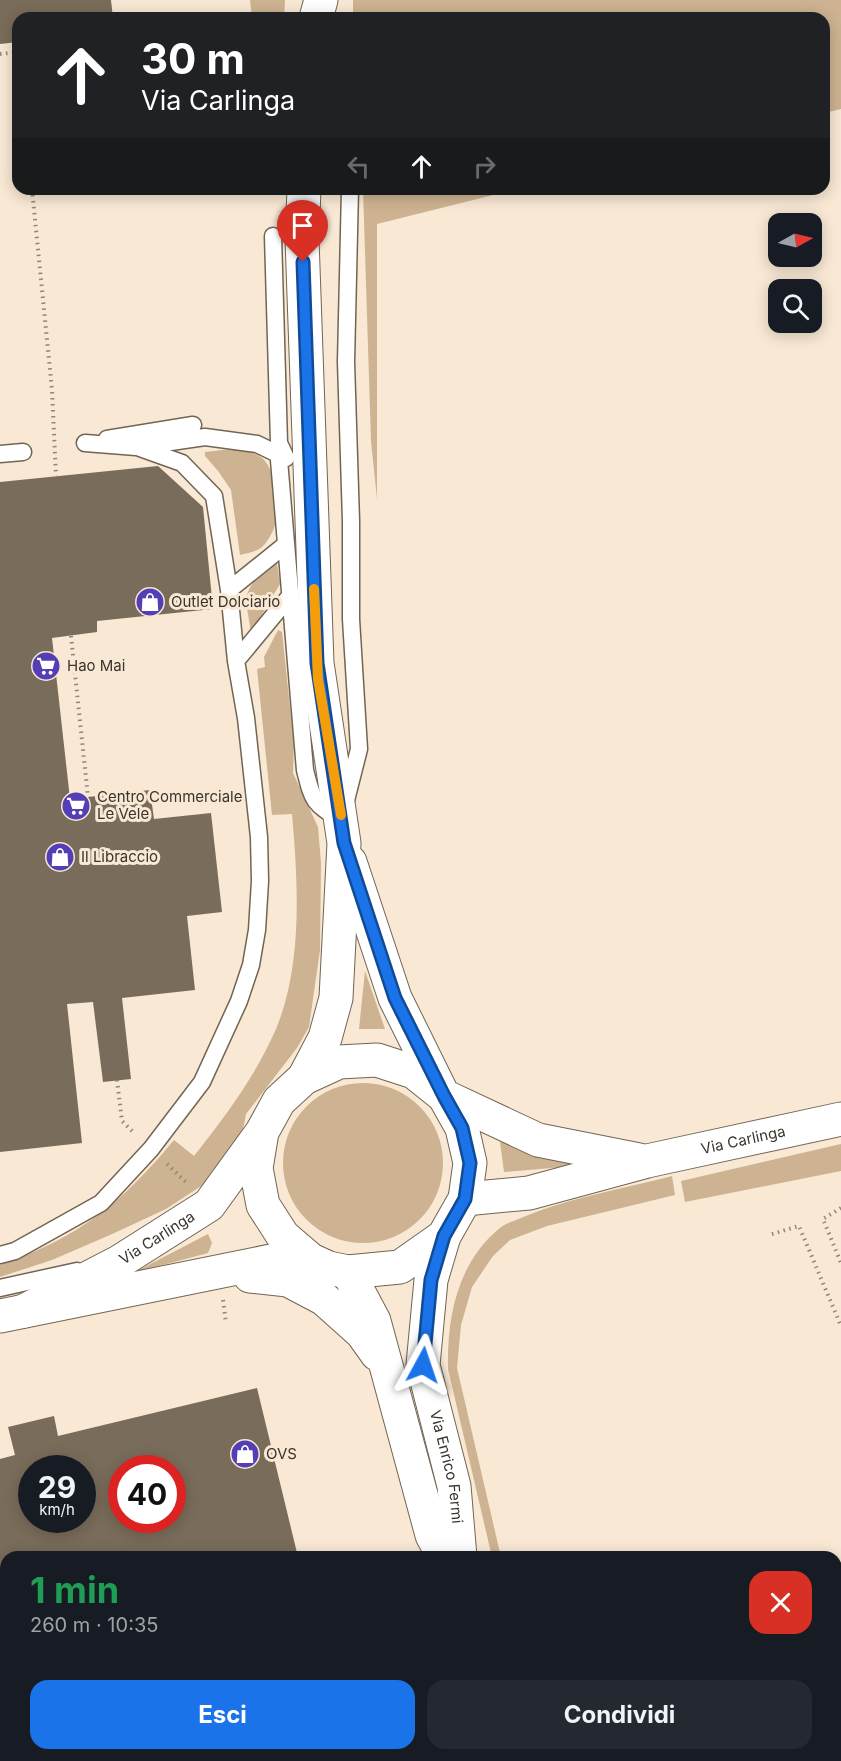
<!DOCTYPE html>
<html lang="it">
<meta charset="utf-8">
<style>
:root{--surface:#171b24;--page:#242831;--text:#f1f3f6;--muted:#9ea1a6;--accent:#1a73e8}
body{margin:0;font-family:Inter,sans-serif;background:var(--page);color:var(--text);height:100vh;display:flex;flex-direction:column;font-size:22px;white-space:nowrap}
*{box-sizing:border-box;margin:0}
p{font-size:20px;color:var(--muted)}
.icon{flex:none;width:33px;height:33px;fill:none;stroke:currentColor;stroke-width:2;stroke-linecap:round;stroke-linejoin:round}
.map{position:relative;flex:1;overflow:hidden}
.details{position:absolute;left:0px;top:1551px;width:842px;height:210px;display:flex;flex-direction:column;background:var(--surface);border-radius:18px 18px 0 0;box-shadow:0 3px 15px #0003}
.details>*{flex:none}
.guide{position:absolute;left:12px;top:12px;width:818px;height:183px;border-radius:18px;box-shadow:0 3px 15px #0003;background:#202124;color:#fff;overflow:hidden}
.needle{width:39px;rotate:82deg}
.buttons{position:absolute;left:768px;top:213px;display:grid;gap:12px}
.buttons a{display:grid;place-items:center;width:54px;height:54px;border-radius:12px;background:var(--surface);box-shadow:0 3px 15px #0003;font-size:30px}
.speed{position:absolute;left:18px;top:1455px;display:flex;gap:12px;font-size:30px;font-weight:700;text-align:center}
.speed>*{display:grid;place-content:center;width:78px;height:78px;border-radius:50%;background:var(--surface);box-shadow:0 3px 15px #0003;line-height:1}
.speed small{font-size:15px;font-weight:400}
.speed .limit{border:9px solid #d22;background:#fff;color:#111}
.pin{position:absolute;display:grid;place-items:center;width:51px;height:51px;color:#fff;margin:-62px -26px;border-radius:50% 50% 50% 0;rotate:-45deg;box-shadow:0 0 6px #0007}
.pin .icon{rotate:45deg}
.me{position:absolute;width:66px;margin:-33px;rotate:5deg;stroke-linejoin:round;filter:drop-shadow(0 0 4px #0008)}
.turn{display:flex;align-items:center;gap:21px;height:126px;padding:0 30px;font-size:27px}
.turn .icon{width:78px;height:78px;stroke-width:2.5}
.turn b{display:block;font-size:42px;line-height:51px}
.lanes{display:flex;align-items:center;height:57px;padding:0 30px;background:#0003;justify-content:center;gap:30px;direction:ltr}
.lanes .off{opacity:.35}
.round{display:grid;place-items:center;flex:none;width:63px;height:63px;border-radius:18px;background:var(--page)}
.summary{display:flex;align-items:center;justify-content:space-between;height:102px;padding:0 30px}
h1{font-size:36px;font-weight:700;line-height:45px;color:#1e9e55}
.button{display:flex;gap:12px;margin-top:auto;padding:12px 30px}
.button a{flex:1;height:69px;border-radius:18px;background:var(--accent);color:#fff;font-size:24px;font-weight:700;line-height:69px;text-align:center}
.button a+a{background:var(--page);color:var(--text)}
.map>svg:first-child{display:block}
.green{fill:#cdb391}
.building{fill:#7a6c5a;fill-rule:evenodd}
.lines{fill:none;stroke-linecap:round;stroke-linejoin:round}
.lane-casing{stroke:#726553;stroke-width:19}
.street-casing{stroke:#726553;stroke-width:35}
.secondary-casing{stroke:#726553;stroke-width:35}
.path{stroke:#908678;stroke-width:4;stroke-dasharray:1.5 4.5;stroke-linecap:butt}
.lane{stroke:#fff;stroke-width:16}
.street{stroke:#fff;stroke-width:33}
.secondary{stroke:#fff;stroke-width:33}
.route-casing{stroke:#114b97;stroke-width:15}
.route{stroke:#1a73e8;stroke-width:10}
.slow{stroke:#f59e0b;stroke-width:10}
.labels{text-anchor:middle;stroke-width:6;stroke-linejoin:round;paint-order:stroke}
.poi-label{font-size:15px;fill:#3a342c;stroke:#f8e8d4;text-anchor:start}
.street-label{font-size:15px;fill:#3a342c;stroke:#f8e8d4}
</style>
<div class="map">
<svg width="841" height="1761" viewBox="0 0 841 1761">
<rect width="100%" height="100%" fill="#f8e8d4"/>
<path class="green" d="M250,0H285L284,18H252Z
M353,0H841V109L824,113V18H353Z
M363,189H517L377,224V499L371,441Z
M240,448C248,451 259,454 265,461C274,472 272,483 273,496C273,502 276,508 277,514C278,523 269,541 262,547C256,552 248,553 240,555L231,490L218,471L205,456V452Z
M277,564L280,584L251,633C248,607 239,593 261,575C266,570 270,567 277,564Z
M278,630L282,632L294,745L293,773L318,827L321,863L320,950L309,1027L297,1048L246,1114L241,1140L218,1175L166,1209L110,1235L52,1260L0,1277V1265C78,1238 122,1203 174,1140L194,1156C225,1117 256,1075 276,1029C303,964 298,883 292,814L272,815L257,669L265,667L264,657Z
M365,971L385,1029H359Z
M283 1163a80 80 0 1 1 160 0a80 80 0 1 1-160 0Z
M500,1142L599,1164L504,1172Z
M841,1144V1171L685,1202L681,1181Z
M672,1176L675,1195L547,1226L510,1240L493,1256L472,1287L461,1325L457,1368L501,1557H492L448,1369C447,1317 457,1263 500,1228C506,1223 514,1221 521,1218C568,1198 622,1189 672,1176Z
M208,1234L212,1243L208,1253L133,1273Z"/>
<path class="building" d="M0,0H111L113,18H18V42L0,44Z
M158,466L203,507L213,609L97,621V632L52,638L70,799L150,790L154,819L211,813L222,912L187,916L195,990L122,998L131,1079L103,1082L93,1002L67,1004L82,1143L0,1152V482Z
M257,1388L298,1557H6V1746L0,1748V1459L15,1455L8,1427L54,1416L58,1436ZM32,1468H82V1520H32ZM122,1468H172V1520H122Z
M841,1574V1675L836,1662V1576Z"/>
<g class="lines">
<g class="lane-casing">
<path id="lane" d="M273,236L279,443L286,458L279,460L305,770C313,802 313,803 341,820L359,749L351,619V521L346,362L350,189
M107,439L193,425
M85,443L136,447L205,437L257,444L286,458
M140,448L182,463L214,496L229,590
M0,454L23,452
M236,661L289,597
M0,1255L15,1251L101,1203L151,1149L202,1082L239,1001L251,965L257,930L260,881L259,837L246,718L236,661L229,590L285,545
M0,1288L77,1271"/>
</g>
<g class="street-casing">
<g id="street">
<path d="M444,1096L538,1140L639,1160"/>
<path id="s1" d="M465,1199L529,1193L647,1161L841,1119"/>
</g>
</g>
<g class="secondary-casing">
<g id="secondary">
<path d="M316,18L321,0"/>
<path d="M304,189L302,239L317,663L344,843L336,998L325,1038L304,1078"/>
<path d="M350,862L395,998L440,1089"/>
<path id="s2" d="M444,1236L431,1280L423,1365L454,1486L460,1557"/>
<path d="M348,1272L374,1321L432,1535L444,1557"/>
<path d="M250,1276L288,1280L324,1299L362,1333L377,1354"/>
<path id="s3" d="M24,1311L119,1262L209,1205L262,1132L279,1101L304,1078L339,1062L377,1060L414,1072L444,1096L462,1128L470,1163L465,1199L444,1236L400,1267L348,1272L329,1268L311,1260L283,1236L263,1205L256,1168L262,1132"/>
<path d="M0,1316L276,1260H311"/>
<path d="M504,1755L505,1761"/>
</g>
</g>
<path class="path" d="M0,54L17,52L18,59
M32,189L52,390L56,476
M71,636L88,797
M117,1080L122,1121L135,1134
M167,1164L187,1183
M841,1208L823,1219L841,1263
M772,1234L799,1226L841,1326
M223,1300L226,1323"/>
<use href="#lane" class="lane"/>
<use href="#street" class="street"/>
<use href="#secondary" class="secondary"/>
</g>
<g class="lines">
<g class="route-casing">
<path id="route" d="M303,262L317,663L344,843L395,998L444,1096L462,1128L470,1163L465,1199L444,1236L431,1280L423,1365"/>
</g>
<use href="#route" class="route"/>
<path class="slow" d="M314,589L318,679L341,815"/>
</g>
<defs>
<g id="shop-disc" transform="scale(1.5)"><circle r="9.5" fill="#543eb6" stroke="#f8e8d4"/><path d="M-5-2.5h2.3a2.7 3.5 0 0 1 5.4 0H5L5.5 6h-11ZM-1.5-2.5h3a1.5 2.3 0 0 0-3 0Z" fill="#fff"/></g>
<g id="supermarket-disc" transform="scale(1.5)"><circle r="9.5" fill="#543eb6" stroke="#f8e8d4"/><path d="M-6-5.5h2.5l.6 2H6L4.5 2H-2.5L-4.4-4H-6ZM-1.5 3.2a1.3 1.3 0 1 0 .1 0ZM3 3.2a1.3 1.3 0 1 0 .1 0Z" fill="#fff"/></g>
</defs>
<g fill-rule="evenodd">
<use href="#shop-disc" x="150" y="602"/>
<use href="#supermarket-disc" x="46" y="666"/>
<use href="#supermarket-disc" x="76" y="806"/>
<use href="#shop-disc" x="60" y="857"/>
<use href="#shop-disc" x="245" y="1454"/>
</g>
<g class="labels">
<g class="poi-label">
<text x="171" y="607">Outlet Dolciario</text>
<text x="67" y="671">Hao Mai</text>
<text x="97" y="802">Centro Commerciale<tspan x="97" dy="17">Le Vele</tspan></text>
<text x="81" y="862">Il Libraccio</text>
<text x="266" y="1459">OVS</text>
</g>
<g class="street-label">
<text dy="5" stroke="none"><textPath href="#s1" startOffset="285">Via Carlinga</textPath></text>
<text dy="5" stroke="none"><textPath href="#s3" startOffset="152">Via Carlinga</textPath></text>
<text dy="5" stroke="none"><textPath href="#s2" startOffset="236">Via Enrico Fermi</textPath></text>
</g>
</g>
</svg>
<div class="buttons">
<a><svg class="needle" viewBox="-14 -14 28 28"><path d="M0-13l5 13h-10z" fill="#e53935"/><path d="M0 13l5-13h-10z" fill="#9ea1a6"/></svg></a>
<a><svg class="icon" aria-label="search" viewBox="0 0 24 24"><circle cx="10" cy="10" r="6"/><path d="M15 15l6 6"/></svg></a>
</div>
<div class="speed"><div>29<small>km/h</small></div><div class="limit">40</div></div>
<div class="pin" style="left:303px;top:262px;background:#d93025"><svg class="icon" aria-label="arrive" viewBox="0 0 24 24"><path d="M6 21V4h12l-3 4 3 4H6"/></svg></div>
<svg class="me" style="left:423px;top:1365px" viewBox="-20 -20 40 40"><path d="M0-17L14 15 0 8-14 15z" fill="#1a73e8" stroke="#fff" stroke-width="4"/></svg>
<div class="guide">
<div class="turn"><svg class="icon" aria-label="ahead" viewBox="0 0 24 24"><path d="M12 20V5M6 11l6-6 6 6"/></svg><div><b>30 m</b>Via Carlinga</div></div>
<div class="lanes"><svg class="icon off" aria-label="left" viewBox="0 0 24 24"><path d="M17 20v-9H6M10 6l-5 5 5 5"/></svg><svg class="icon" aria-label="ahead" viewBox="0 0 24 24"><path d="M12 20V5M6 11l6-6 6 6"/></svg><svg class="icon off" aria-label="right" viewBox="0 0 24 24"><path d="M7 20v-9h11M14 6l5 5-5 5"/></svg></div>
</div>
<section class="details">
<div class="summary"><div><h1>1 min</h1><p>260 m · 10:35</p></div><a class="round" style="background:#d93025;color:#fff"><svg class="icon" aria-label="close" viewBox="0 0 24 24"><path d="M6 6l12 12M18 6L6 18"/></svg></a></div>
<div class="button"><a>Esci</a><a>Condividi</a></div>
</section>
</div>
